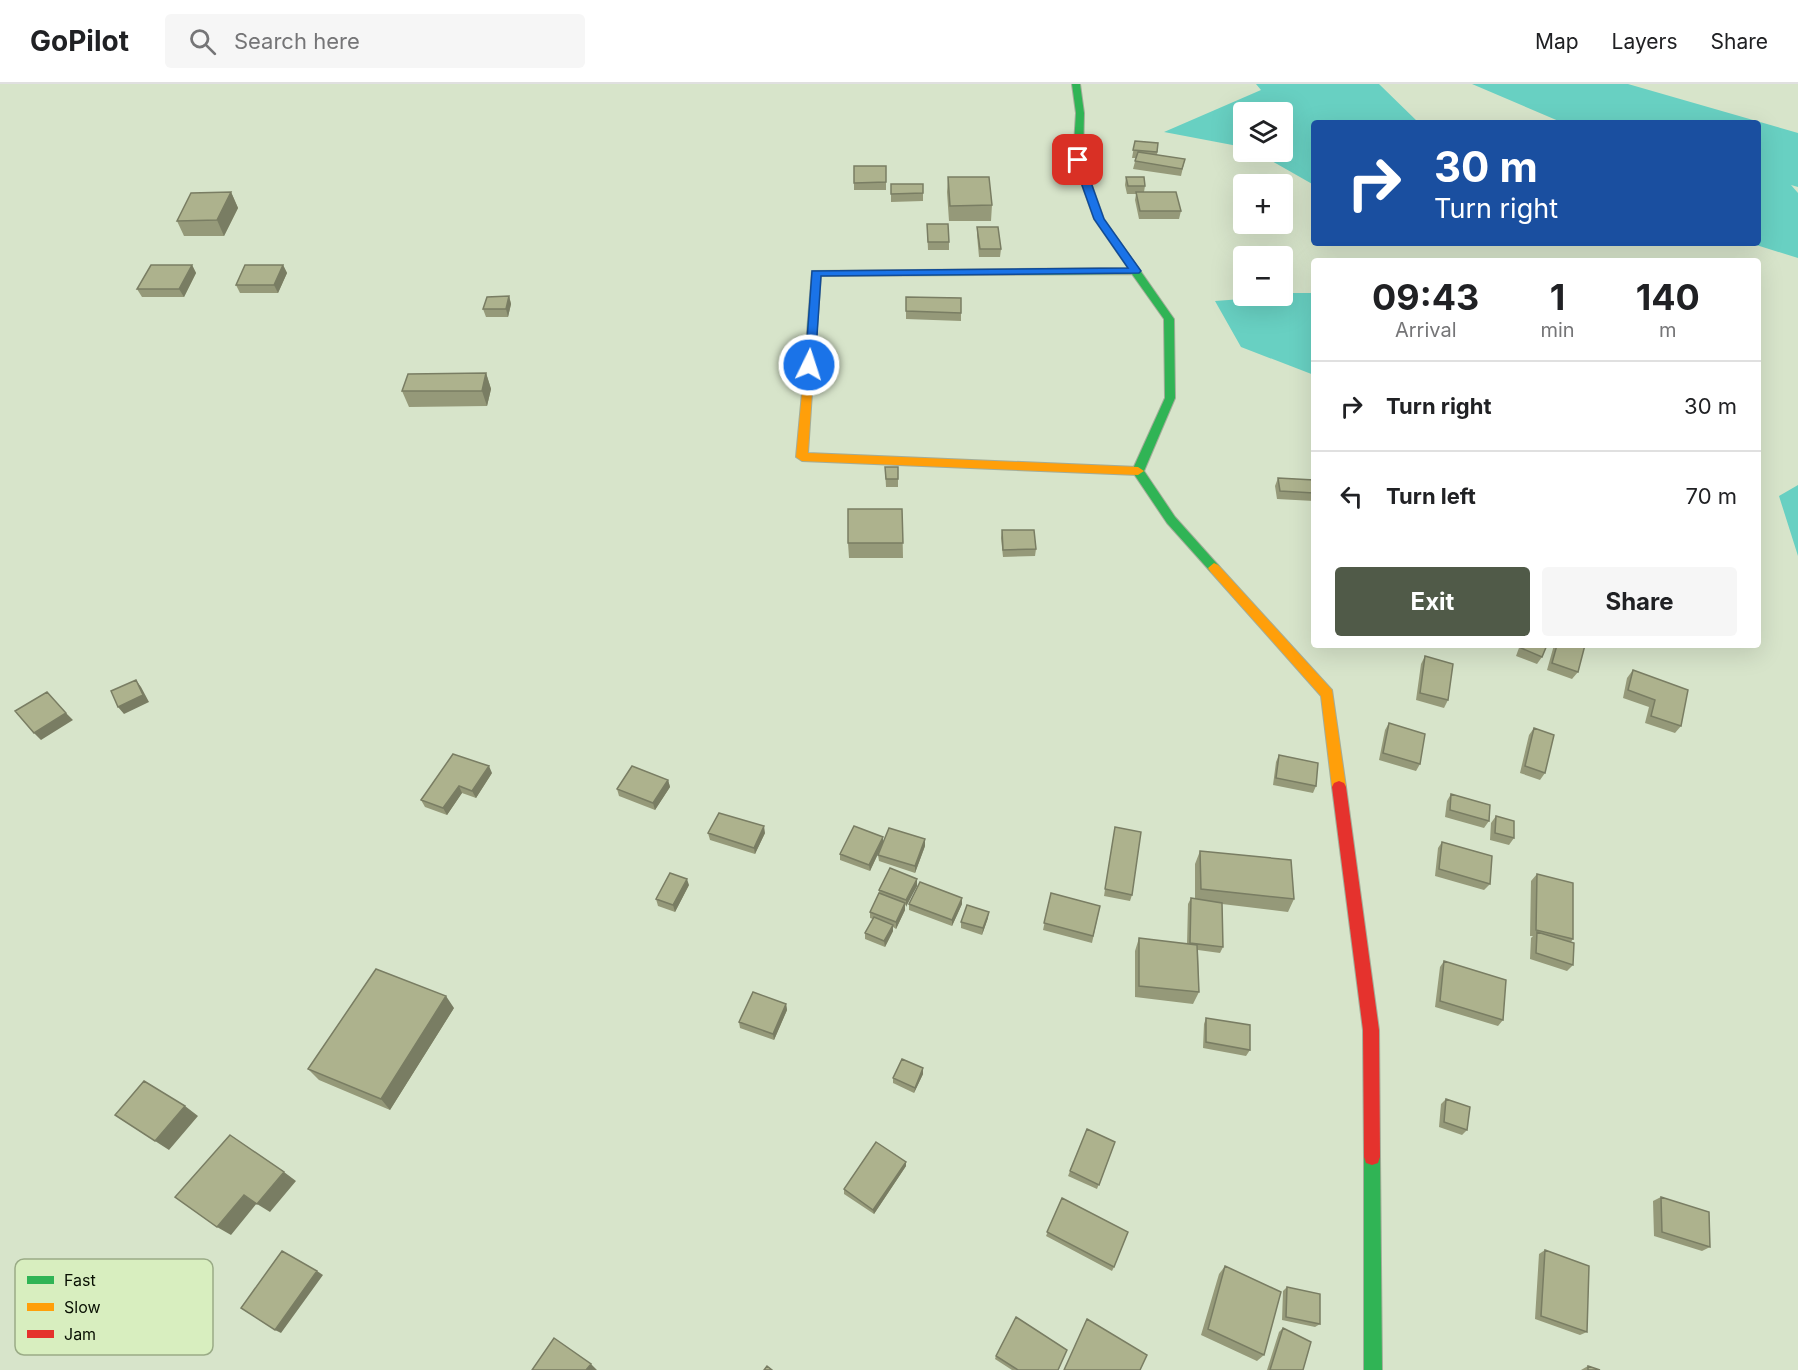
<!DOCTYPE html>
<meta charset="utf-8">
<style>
:root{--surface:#fff;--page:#f6f6f6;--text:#202124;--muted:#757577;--line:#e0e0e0;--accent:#505a48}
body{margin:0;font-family:Inter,sans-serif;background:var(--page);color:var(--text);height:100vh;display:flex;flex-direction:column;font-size:22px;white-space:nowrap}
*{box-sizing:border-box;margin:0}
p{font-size:20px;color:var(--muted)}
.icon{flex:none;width:33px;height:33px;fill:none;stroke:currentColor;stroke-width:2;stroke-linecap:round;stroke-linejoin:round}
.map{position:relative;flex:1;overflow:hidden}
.sheet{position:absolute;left:1311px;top:174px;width:450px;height:390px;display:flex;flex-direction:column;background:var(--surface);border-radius:6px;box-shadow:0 6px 24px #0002}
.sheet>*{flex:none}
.guide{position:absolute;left:1311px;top:36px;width:450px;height:126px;border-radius:6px;box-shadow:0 6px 24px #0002;background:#1a4fa0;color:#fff;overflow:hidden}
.controls{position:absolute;left:1233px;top:18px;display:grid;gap:12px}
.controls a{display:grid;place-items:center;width:60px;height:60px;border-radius:6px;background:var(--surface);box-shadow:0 6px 24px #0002;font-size:30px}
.pin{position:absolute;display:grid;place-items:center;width:51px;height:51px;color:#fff;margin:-26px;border-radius:12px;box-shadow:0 3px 9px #0006}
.me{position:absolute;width:66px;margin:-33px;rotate:4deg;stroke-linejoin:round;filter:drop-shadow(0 0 4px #0008)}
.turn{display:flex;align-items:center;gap:21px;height:126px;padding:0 24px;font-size:27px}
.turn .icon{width:78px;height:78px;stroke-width:2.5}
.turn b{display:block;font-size:42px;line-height:51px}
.eta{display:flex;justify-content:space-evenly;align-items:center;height:102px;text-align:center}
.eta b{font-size:36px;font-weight:700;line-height:42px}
.cta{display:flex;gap:12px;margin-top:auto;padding:12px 24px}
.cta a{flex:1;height:69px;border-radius:6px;background:var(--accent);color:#fff;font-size:24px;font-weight:700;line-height:69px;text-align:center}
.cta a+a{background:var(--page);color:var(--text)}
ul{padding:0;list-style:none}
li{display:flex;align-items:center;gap:18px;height:90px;padding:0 24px;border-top:2px solid var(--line)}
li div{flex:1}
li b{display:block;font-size:22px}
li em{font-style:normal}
header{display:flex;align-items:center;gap:36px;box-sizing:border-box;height:84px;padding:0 30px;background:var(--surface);border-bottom:2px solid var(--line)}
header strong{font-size:28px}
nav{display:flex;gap:33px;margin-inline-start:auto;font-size:21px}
.search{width:420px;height:54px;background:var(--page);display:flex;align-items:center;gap:15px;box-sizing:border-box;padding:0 21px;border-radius:6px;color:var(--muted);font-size:22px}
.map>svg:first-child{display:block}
.water{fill:#68d0c2}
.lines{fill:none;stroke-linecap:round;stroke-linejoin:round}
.fast-casing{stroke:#a3ad99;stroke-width:2}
.slow-casing{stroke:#a3ad99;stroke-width:2}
.jam-casing{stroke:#a3ad99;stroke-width:2}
.fast{fill:#30b455;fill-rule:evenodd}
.slow{fill:#ff9f0a;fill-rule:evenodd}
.jam{fill:#e5322d;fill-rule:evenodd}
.wall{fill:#959979}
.shaded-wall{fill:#797d63}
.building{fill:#adb28d;stroke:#797d63;stroke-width:1.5}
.route{fill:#1a73e8;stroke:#114b97;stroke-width:1.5}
.key{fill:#d8eebf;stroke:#9aab86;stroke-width:1.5}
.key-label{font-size:16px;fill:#080f02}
</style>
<header>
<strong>GoPilot</strong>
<div class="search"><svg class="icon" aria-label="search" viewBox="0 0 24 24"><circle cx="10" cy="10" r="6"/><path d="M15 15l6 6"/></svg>Search here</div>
<nav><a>Map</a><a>Layers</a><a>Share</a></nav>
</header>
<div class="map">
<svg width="1798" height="1286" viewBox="0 0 1798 1286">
<rect width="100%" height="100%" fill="#d7e4ca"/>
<path class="water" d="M1256,0H1379L1419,39H1314V101L1256,68H1282V28H1244L1243,63L1164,48L1261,6Z
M1472,0H1628L1798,49V103L1791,101L1798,109V174L1750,159H1758V39L1561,38Z
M1290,209H1314V291L1241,263L1215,217L1282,212Z
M1798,401V472L1779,412Z"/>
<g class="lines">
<g class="fast-casing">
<path id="fast" d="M1072,0H1080L1084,29L1083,76L1104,135L1174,235L1175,314L1144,387L1175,433L1218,481L1220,484L1214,489L1210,487L1167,439L1132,387L1165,314L1164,235L1132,190L821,192L812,309L807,313L802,309L812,187L1128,184L1094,135L1073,76L1076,29Z
M1372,1065L1378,1067L1380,1073L1382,1286H1364V1073L1366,1067Z"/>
</g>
<g class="slow-casing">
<path id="slow" d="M807,305L812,309L808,369L1138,383L1144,387L1138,391L802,377L796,373L802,309Z
M1214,479L1218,481L1332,606L1346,703L1344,707L1339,709L1334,707L1332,703L1321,612L1210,487L1208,484Z"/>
</g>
<g class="jam-casing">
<path id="jam" d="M1339,697L1344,699L1346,703L1379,946L1380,1073L1378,1079L1372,1081L1366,1079L1364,1073L1363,946L1332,703L1334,699Z"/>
</g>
<use href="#fast" class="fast"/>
<use href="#slow" class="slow"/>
<use href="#jam" class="jam"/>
</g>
<path class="wall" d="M1135,57L1158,59L1157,71L1185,75L1181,92L1133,85L1136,74H1132Z
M854,82H886V106H854Z
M948,93L992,121L991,137H949L947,108Z
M1126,93L1145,102L1144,108L1181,127L1179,135H1139L1135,116L1136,110H1127L1125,101Z
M891,100L923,109V117L891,118Z
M231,108L238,124L224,152H184L177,137Z
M927,140L949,158V166H928Z
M977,143L1001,165L1000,173H979L977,151Z
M192,181L196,189L184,213H142L137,205Z
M283,181L287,189L278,209H240L236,201Z
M509,212L511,220L508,233H486L483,225Z
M906,213L961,214V237L906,235Z
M486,289L491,305L487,322L409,323L402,307Z
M885,383H898V403H886Z
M1278,394L1314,396V417L1277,415L1275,402Z
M902,425L903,474H849L848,459Z
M1002,446L1036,465L1035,472L1003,473L1001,454Z
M1520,561H1547L1542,573L1537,580L1516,572Z
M1554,561H1585L1578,588L1572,595L1547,586Z
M1425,572L1448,616L1444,624L1416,616L1421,580Z
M1633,586L1681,642L1675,649L1645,639L1649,623L1623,614L1627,594Z
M1389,639L1420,680L1416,687L1379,676L1385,646Z
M1534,644L1545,689L1540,696L1520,689L1529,651Z
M1279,671L1316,702L1313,709L1273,701L1276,678Z
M492,689L476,714L462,709L447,731L425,723L421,716Z
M668,696L670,703L655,726L619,712L617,705Z
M1451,710L1489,737L1484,744L1445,733L1447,717Z
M1496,732L1514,754L1509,761L1490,756L1491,739Z
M1115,743L1132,811L1130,817L1104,812Z
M708,749H765L755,770L710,756Z
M883,753V759L870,787L840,776V770Z
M1442,758L1490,800L1484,806L1435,792L1438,764Z
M925,762L915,789L879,777L878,771Z
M1200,767L1294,815L1288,828L1222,820L1223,863L1220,869L1198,866L1199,908L1193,920L1135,913V867L1139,854L1187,860L1188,820L1191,814L1195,815V780Z
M1537,790L1573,855L1571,858L1573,881L1567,887L1530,875L1531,854L1533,852H1530L1531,797Z
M689,801L675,828L658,822L656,815Z
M917,802L905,822V826L896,845L893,843V847L885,863L865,855V849L873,835L870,834V828L879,810V806Z
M1051,809L1100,822L1092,859L1043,846Z
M962,814V820L952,842L909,826V820Z
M988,834L982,851L961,844V838Z
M1444,877L1503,936L1498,942L1435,923L1440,883Z
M786,920L787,926L774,956L740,944L739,938Z
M454,924L390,1026L319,996L308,985Z
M1206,934L1250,966L1246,972L1203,964L1204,940Z
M923,984V990L914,1009L893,999V994Z
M1446,1015L1467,1046L1462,1051L1439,1043L1441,1020Z
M1087,1045L1115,1058L1097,1105L1068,1092Z
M906,1078V1082L874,1130L844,1110V1105Z
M1661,1113L1710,1163L1702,1167L1654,1152L1653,1117Z
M1062,1114L1114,1183L1112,1187L1046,1152Z
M1545,1166L1587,1248L1580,1251L1535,1235L1539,1170Z
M1225,1182L1264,1271L1257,1277L1201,1251L1219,1190Z
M1287,1203L1320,1240L1315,1243L1282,1236L1283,1207Z
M1283,1244L1303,1286H1267L1279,1248Z
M996,1272L1058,1286H1012L995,1275Z
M1588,1282L1600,1286H1581Z"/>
<path class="shaded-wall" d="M231,108L238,124L224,152L217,136Z
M192,181L196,189L184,213L179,205Z
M283,181L287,189L278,209L274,201Z
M509,212L511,220L508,233L506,225Z
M486,289L491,305L487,322L482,307Z
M136,596L141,603L149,618L124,630L118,623Z
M66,629L73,636L41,656L34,649Z
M489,682L492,689L476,714L472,707Z
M668,696L670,703L655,726L653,719Z
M459,702L462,709L447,731L443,724Z
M764,742L765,749L755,770L754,764Z
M883,753V759L870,787L869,781Z
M925,755V762L915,789V782Z
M687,795L689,801L675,828L673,821Z
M917,795V802L906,823V816Z
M962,814V820L952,842V836Z
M905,819V826L896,845V838Z
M989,828L988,834L982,851L983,844Z
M893,841V847L885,863L884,857Z
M446,912L454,924L390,1026L381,1015Z
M786,920L787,926L774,956L773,950Z
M923,984V990L914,1009L915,1004Z
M185,1022L198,1032L169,1066L155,1057Z
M906,1078V1082L874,1130L873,1126Z
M284,1088L296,1097L270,1128L257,1120Z
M244,1111L257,1119L231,1151L217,1143Z
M317,1187L323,1191L281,1249L275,1246Z
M591,1280L597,1286H586Z"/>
<path class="building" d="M1135,57L1158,59L1157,68L1133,66Z
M1138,68L1185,75L1182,85L1135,77Z
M854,82H886V98L854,99Z
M948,93H989L992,121L950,122Z
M1126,93H1144L1145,102H1128Z
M891,100H923V109L891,110Z
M231,108L217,136L177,137L191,109Z
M1136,108H1176L1181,127H1140Z
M927,140H948L949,158H928Z
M977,143H998L1001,165H980Z
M151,181H192L179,205H137Z
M245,181H283L274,201H236Z
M509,212L506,225H483L487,213Z
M906,213L961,214V229L906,227Z
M486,289L482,307H402L408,290Z
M885,383H898V395H886Z
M1278,394L1314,396V409L1280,407Z
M848,425H902L903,459H848Z
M1002,446H1034L1036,465L1003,466Z
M1522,561H1547L1542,573L1521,564Z
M1557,561H1585L1578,588L1552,579Z
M1425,572L1453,580L1448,616L1420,609Z
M1633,586L1688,606L1681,642L1651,632L1655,616L1628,606Z
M136,596L143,611L118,623L111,607Z
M47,608L66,629L34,649L15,627Z
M1389,639L1425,650L1420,680L1383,669Z
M1534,644L1554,651L1545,689L1525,682Z
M453,670L489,682L472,707L459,702L443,724L421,716Z
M1279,671L1318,679L1316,702L1276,694Z
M632,682L668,696L653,719L617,705Z
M1451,710L1490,721L1489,737L1450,726Z
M719,729L764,742L754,764L708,749Z
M1496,732L1514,737V754L1495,749Z
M854,742L883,753L869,781L840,770Z
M1115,743L1141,748L1132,811L1105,805Z
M889,744L925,755L915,782L878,771Z
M1442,758L1492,772L1490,800L1439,785Z
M1200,767L1291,776L1294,815L1201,805Z
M890,784L917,795L906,816L879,806Z
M670,789L687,795L673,821L656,815Z
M1537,790L1573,799V855L1536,846Z
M920,798L962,814L952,836L909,820Z
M879,809L905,819L896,838L870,828Z
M1051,809L1100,822L1093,852L1044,839Z
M1191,814L1222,819L1223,863L1190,859Z
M967,821L989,828L983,844L961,838Z
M874,833L893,841L884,857L865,849Z
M1537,848L1574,859L1573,881L1536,869Z
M1139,854L1197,861L1199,908L1139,902Z
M1444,877L1506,896L1503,936L1440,917Z
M376,885L446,912L381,1015L308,985Z
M753,908L786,920L773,950L739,938Z
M1206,934L1250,941V966L1206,958Z
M902,975L923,984L915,1004L893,994Z
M144,997L185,1022L155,1057L115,1031Z
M1446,1015L1470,1023L1467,1046L1444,1038Z
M1087,1045L1115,1058L1099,1101L1070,1087Z
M230,1051L284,1088L257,1120L244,1111L217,1143L175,1113Z
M876,1058L906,1078L873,1126L844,1105Z
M1661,1113L1709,1128L1710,1163L1662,1148Z
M1062,1114L1128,1148L1114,1183L1047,1148Z
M1545,1166L1589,1182L1587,1248L1541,1232Z
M282,1167L317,1187L275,1246L241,1224Z
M1225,1182L1281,1208L1264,1271L1208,1245Z
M1287,1203L1320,1210V1240L1286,1233Z
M1016,1233L1067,1266L1058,1286H1018L996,1272Z
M1087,1235L1147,1271L1140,1286H1064Z
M1283,1244L1311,1258L1303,1286H1270Z
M554,1254L591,1280L586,1286H532Z
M767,1282L772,1286H764Z
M1588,1282L1600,1286H1588Z"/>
<path class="route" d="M1078,74L1083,76L1104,135L1141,187L1139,189L821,192L815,281L809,285L805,284L812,187L1128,184L1094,135L1073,76Z"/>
<rect x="15" y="1175" width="198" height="96" rx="9" class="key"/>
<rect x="27" y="1192" width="27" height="8" fill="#30b455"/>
<rect x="27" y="1219" width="27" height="8" fill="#ff9f0a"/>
<rect x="27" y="1246" width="27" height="8" fill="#e5322d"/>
<g class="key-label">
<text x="64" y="1202">Fast</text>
<text x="64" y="1229">Slow</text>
<text x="64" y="1256">Jam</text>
</g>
</svg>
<div class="controls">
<a><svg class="icon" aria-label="layers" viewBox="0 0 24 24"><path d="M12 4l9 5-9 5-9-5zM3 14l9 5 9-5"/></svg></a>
<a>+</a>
<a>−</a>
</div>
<div class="pin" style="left:1078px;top:76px;background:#d93025"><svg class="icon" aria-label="arrive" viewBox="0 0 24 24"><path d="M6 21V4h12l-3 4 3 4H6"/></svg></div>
<svg class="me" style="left:809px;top:281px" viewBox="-20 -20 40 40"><circle r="17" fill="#1a73e8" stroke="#fff" stroke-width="3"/><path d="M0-11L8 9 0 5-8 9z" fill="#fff"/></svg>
<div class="guide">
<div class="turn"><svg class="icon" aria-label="right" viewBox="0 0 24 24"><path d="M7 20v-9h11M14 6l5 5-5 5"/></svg><div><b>30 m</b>Turn right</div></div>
</div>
<section class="sheet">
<div class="eta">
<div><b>09:43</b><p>Arrival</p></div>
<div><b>1</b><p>min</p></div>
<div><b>140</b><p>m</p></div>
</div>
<ul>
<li><svg class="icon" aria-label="right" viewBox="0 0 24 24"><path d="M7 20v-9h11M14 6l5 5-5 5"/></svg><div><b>Turn right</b></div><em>30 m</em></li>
<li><svg class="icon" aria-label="left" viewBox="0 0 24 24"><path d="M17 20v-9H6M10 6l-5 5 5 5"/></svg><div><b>Turn left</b></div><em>70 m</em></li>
</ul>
<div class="cta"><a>Exit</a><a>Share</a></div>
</section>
</div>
